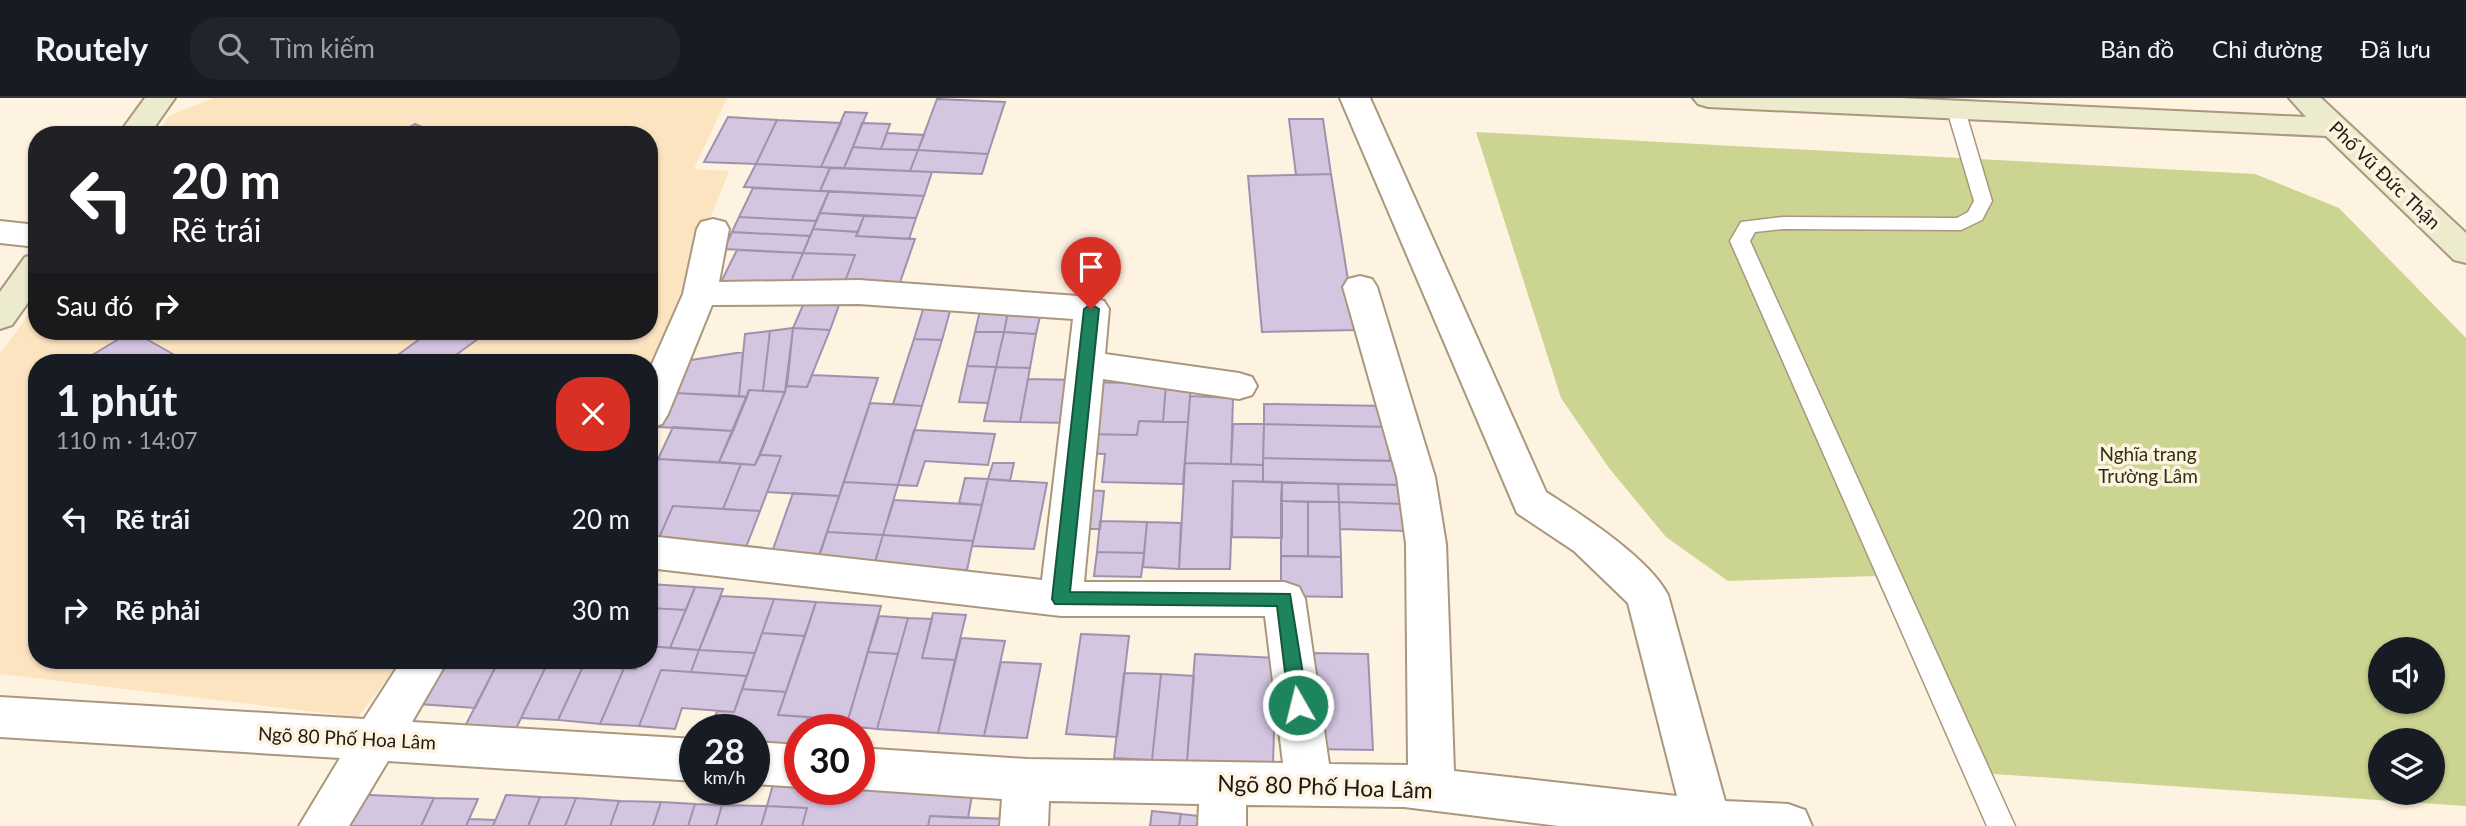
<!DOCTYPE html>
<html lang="vi">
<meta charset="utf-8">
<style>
:root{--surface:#171b24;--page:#20242c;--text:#f1f3f6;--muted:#9ea1a6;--line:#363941}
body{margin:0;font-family:Lato,sans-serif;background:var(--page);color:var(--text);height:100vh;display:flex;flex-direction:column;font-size:26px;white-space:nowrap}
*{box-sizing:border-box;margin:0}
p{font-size:23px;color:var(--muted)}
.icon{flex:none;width:38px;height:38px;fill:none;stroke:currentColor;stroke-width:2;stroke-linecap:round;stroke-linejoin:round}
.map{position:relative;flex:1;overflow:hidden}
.sheet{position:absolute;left:28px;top:256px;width:630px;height:315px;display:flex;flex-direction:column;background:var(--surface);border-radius:28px;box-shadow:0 2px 5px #0004}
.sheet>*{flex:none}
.banner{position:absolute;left:28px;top:28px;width:630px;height:214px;border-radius:28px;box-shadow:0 2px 5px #0004;background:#202124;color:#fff;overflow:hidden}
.controls{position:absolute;left:2368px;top:539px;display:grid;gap:14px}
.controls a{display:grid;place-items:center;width:77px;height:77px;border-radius:50%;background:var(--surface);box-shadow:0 2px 5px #0004;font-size:35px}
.speed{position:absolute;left:679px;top:616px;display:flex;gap:14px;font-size:35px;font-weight:700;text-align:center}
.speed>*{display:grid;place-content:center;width:91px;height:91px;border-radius:50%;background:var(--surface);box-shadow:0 2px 5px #0004;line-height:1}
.speed small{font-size:18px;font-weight:400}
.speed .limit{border:10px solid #d22;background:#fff;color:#111}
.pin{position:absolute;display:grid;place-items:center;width:60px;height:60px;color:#fff;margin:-72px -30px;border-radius:50% 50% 50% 0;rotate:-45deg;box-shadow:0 0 7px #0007}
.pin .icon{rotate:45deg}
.me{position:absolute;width:77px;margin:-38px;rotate:352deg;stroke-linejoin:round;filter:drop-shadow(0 0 5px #0008)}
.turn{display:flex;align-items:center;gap:24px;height:147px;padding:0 28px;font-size:32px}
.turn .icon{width:91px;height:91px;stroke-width:2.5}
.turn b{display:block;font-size:49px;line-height:60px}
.then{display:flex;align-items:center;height:66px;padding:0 28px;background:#0003;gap:14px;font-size:26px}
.round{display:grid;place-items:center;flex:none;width:74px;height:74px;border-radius:28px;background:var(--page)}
.head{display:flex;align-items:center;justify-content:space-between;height:119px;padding:0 28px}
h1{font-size:42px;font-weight:700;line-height:52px}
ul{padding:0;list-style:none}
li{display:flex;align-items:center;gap:21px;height:91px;padding:0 28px}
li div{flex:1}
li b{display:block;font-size:26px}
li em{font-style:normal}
header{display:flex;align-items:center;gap:42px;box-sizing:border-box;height:98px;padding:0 35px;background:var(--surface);border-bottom:2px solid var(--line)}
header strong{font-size:33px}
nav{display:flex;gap:38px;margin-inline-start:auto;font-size:24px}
.search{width:490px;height:63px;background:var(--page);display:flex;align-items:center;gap:18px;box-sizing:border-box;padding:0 24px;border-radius:28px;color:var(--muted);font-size:26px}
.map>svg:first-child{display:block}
.built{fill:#fde4c1}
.green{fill:#ccd491;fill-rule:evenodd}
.building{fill:#d4c5e1;stroke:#a091ad;stroke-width:2}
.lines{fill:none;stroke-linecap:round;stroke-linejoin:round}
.lane-casing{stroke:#aa977d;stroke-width:3}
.street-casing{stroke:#aa977d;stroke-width:4}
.secondary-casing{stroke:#aa977d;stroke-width:4}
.lane{fill:#fff;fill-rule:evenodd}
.street{fill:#fff;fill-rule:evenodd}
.secondary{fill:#edebce;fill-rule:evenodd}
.route{fill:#1e845e;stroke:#14563d;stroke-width:2}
.labels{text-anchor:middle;stroke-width:7;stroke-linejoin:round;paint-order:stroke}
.street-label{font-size:19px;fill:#20190f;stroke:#fef2e1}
.park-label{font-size:19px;fill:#2f3212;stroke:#fef2e1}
.near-street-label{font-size:23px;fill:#20190f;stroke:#fef2e1}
</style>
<header>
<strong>Routely</strong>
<div class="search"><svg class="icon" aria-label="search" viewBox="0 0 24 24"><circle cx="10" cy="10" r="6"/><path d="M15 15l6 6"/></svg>Tìm kiếm</div>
<nav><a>Bản đồ</a><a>Chỉ đường</a><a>Đã lưu</a></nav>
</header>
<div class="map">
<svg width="2466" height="728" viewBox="0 0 2466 728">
<rect width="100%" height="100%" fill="#fef2e1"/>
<path class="built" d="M214,0H727L694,71L729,73L649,274V264H37V562H402L358,619L0,576V256L37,205V233H649V37H156L169,18Z"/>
<path class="green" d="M1476,34L2255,76L2339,110L2466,240V708L1965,674L1875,478L1728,483L1666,439L1609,370L1561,300ZM2380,551H2432V604H2380ZM2380,642H2432V695H2380Z"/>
<path class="building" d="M937,1L1005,4L988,56L918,52Z
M845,14L867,15L844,70L821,69Z
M728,19L777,22L756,66L704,64Z
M1289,21H1323L1331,76L1296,77Z
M777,22L841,25L821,69L756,66Z
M862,25L890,26L881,51L853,49Z
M415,26L440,37H397Z
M887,35L924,37L918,52L881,51Z
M853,49L881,51L918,52L910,73L844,70Z
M918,52L988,56L982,76L910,73Z
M756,66L821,69L830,70L820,93L744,89Z
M830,70L910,73L932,74L924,98L820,93Z
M1331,76L1356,232L1262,234L1248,78Z
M753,90L820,93H829L816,123L739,119Z
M829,93L924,98L916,120L820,115Z
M820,115L864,118L858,134L813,131Z
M864,118L916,120L909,141L856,138Z
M739,119L816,123L810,138L732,134Z
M813,131L858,134L856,138L915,141L897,193L842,191L855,157L803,155Z
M732,134L810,138L803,155L724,151Z
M737,152L803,155L789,188L721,184Z
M803,155L855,157L842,191L789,188Z
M807,198L842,199L830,232L793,230Z
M925,205L952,206L942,242L914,241Z
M981,208L1009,209L1004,234H975Z
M1009,209L1042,210L1036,236L1004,234Z
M793,230L785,294L763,293L770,233Z
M793,230L830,232L807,289L787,288Z
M132,233L187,264H81Z
M431,233H489L446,264H388Z
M770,233L763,293L749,292L747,299L739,298L745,236Z
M975,234H1004L996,269L967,268Z
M1004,234L1036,236L1030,270L996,269Z
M914,241L942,242L922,308L893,306Z
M743,254L739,298L674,295L685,263Z
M967,268L996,269L988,305L959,304Z
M996,269L1030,270L1020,324L984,323Z
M812,277L878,280L839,398L767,394L781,358L760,357L787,288L807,289Z
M1028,281L1078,282L1071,325L1020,324Z
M1090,284L1166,286L1163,324L1139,323L1137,337L1083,336Z
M1166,286H1191L1188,324H1163Z
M749,292L785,294L755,367L719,364Z
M674,295L747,299L733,333L658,329Z
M1190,298L1233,300L1231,366L1185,365Z
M870,305L922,308L898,387L844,384Z
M1264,306L1387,308L1388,329L1264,326Z
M1139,323L1188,324L1183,386L1102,384L1105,356L1081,355L1083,336L1137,337Z
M1233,326H1264L1263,367L1231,366Z
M1264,326L1388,329L1390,363L1263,360Z
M673,329L733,333L719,364L658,361Z
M914,332L995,336L988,367L925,363L917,388L898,387Z
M760,357L781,358L760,413L723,411L741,366L755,367Z
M1263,360L1402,363L1403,387L1263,384Z
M658,361L741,366L723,411L673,408L654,451H649V381Z
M993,365H1014L1010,383L988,381Z
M1185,365L1263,367V384L1233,383L1230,471H1179Z
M965,380L988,381L982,407L959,405Z
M988,381L1047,385L1034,451L972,448Z
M1233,383L1282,384V440L1232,439Z
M844,384L898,387L883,437L827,434Z
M1282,384L1338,386L1339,404L1281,403Z
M1338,386L1403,387L1405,406L1339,404Z
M1078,392L1104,393L1100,431H1072Z
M793,395L839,398L820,456L772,454Z
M894,402L982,407L973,443L883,437Z
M1281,403L1308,404V458H1281Z
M1308,404H1339L1341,459L1308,458Z
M1339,404L1405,406L1407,433L1340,431Z
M673,408L760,413L743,457L654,451Z
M1100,423L1147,424L1144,455L1097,454Z
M1147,424L1181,425L1179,471L1143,469Z
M827,434L883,437L874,467L817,463Z
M883,437L973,443L967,472L874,467Z
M1097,454L1144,455L1141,479L1094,478Z
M1281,458L1341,459L1342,499L1281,498Z
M649,486L695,489L686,512L649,510Z
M695,489L723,491L699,552L670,550Z
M721,498L774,501L755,555L699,552Z
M774,501L816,504L805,538L762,535Z
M816,504L881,508L848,622L778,617Z
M649,510L686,512L670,550L649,548Z
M933,515L966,517L955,562L922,560Z
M879,518L908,520L898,556L868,554Z
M908,520L932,521L922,560L955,562L938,635L877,631Z
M762,535L805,538L786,594L742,591Z
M1081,536L1129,538L1117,639L1066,636Z
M961,540L1005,543L984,638L938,635Z
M649,548L699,552L691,574L661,572L639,628L600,626L624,570L636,571L640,562H649Z
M699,552L755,555L747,578L691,574Z
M868,554L898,556L877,631L846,628Z
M1311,555L1368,556L1373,652L1313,651Z
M1195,556L1276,560L1273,667L1187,663Z
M443,562H499L475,610L419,606Z
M499,562H549L512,639L461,636Z
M549,562H586L558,622L521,620Z
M586,562H640L636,571L624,570L600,626L558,622Z
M1001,564L1041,566L1027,640L984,638Z
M661,572L691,574L747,578L734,614L682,610L675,631L639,628Z
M1124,575L1161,576L1152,662L1114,660Z
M1161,576L1194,578L1187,663L1152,662Z
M742,591L786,594L778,617L808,619L804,632H800L796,657L754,654V632H711L717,613L734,614Z
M808,619L848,622L845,632H804Z
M777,672L800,673V691H859V676L975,681L968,720L930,718L928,728H802L807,710L767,708Z
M348,696L434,700L421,728H331Z
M506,697L540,699L528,728H493Z
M540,699L576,700L565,728H528Z
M434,700L478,701L466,728H421Z
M576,700L619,703L610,728H565Z
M619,703L661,704L653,728H610Z
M661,704L695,706L688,728H653Z
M695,706L722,707L716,728H688Z
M722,707L767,708L761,728H716Z
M767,708L807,710L802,728H761Z
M1152,713L1181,716L1179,728H1150Z
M1181,716L1215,720L1214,728H1179Z
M930,718L1008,721L1007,728H928Z
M469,721L495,722L493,728H466Z"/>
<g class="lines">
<g class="lane-casing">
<path id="lane" d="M1956,7L1965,12L1992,103L1982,122L1961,132L1783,131L1755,134L1750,143L2015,728H1987L1730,143L1741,124L1783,119L1957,120L1968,114L1974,103L1947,12Z"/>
</g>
<g class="street-casing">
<path id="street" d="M1340,0H1370L1546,394C1582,417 1649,460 1668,497L1725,703L1788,706L1805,712L1812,728H1559L1404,709L1246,707V728H1198L1199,706L1049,703L1048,728H1000L1002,701L857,691L859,650L1027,661L1283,665L1265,518H1061L649,470V438L1042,482L1073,221L859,206L712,207L668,316L662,326L649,330V273L683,196L697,131L701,124L713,121L725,124L729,131L719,184L859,182L1092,199L1104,203L1109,211L1105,256L1239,275L1252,279L1257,288L1252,297L1239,301L1103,281L1084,484H1284L1299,489L1305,501L1329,666L1408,667L1406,446L1397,379L1343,189L1348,181L1360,178L1372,181L1377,189L1435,379L1446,446L1454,673L1677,698L1628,505L1574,453L1517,415Z
M0,123L37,127V149L0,145Z
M402,562H448L412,624L695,641V683L388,663L349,728H299L340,660L0,639V599L364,621Z
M754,644L800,647V689L754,686Z"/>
</g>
<g class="secondary-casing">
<path id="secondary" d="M145,0H175L149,37H118Z
M1693,0H1900L2306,19L2289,0H2321L2466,135V165L2454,162L2326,38L1708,9L1698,6Z
M37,156V192L12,227L0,231V194L25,159Z"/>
</g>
<use href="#lane" class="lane"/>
<use href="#street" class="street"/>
<use href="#secondary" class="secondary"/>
</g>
<path class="route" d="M1091,206L1099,211L1070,494L1290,496L1308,607L1305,613L1298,615L1292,613L1289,607L1277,508L1055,506L1052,501L1084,211Z"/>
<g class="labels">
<g class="street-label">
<text transform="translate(2385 77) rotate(44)" y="7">Phố Vũ Đức Thận</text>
<text transform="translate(347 640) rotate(3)" y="7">Ngõ 80 Phố Hoa Lâm</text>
</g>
<g class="park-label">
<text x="2148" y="363">Nghĩa trang<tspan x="2148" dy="22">Trường Lâm</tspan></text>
</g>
<g class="near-street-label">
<text transform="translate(1325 689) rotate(2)" y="8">Ngõ 80 Phố Hoa Lâm</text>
</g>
</g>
</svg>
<div class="controls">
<a><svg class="icon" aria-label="sound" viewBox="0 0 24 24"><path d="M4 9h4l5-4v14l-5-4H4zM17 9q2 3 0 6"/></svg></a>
<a><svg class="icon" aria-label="layers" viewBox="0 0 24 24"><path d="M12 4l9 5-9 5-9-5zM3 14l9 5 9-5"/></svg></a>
</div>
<div class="speed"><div>28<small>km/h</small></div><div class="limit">30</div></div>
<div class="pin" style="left:1091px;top:211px;background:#d93025"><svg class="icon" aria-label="arrive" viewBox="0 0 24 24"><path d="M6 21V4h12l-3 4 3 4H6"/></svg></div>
<svg class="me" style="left:1298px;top:607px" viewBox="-20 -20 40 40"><circle r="17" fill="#1e845e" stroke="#fff" stroke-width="3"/><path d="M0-11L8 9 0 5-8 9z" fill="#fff"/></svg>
<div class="banner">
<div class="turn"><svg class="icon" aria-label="left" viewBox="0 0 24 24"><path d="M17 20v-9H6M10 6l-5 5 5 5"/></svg><div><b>20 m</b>Rẽ trái</div></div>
<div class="then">Sau đó<svg class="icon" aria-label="right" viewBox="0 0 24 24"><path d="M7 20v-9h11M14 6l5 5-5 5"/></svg></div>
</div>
<section class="sheet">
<div class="head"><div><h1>1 phút</h1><p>110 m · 14:07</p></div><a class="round" style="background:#d93025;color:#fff"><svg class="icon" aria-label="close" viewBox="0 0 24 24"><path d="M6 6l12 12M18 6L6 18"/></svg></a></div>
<ul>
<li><svg class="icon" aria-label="left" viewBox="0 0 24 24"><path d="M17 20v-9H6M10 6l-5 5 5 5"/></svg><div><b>Rẽ trái</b></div><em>20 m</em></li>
<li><svg class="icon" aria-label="right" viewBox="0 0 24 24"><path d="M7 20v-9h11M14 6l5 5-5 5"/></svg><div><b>Rẽ phải</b></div><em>30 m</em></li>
</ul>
</section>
</div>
